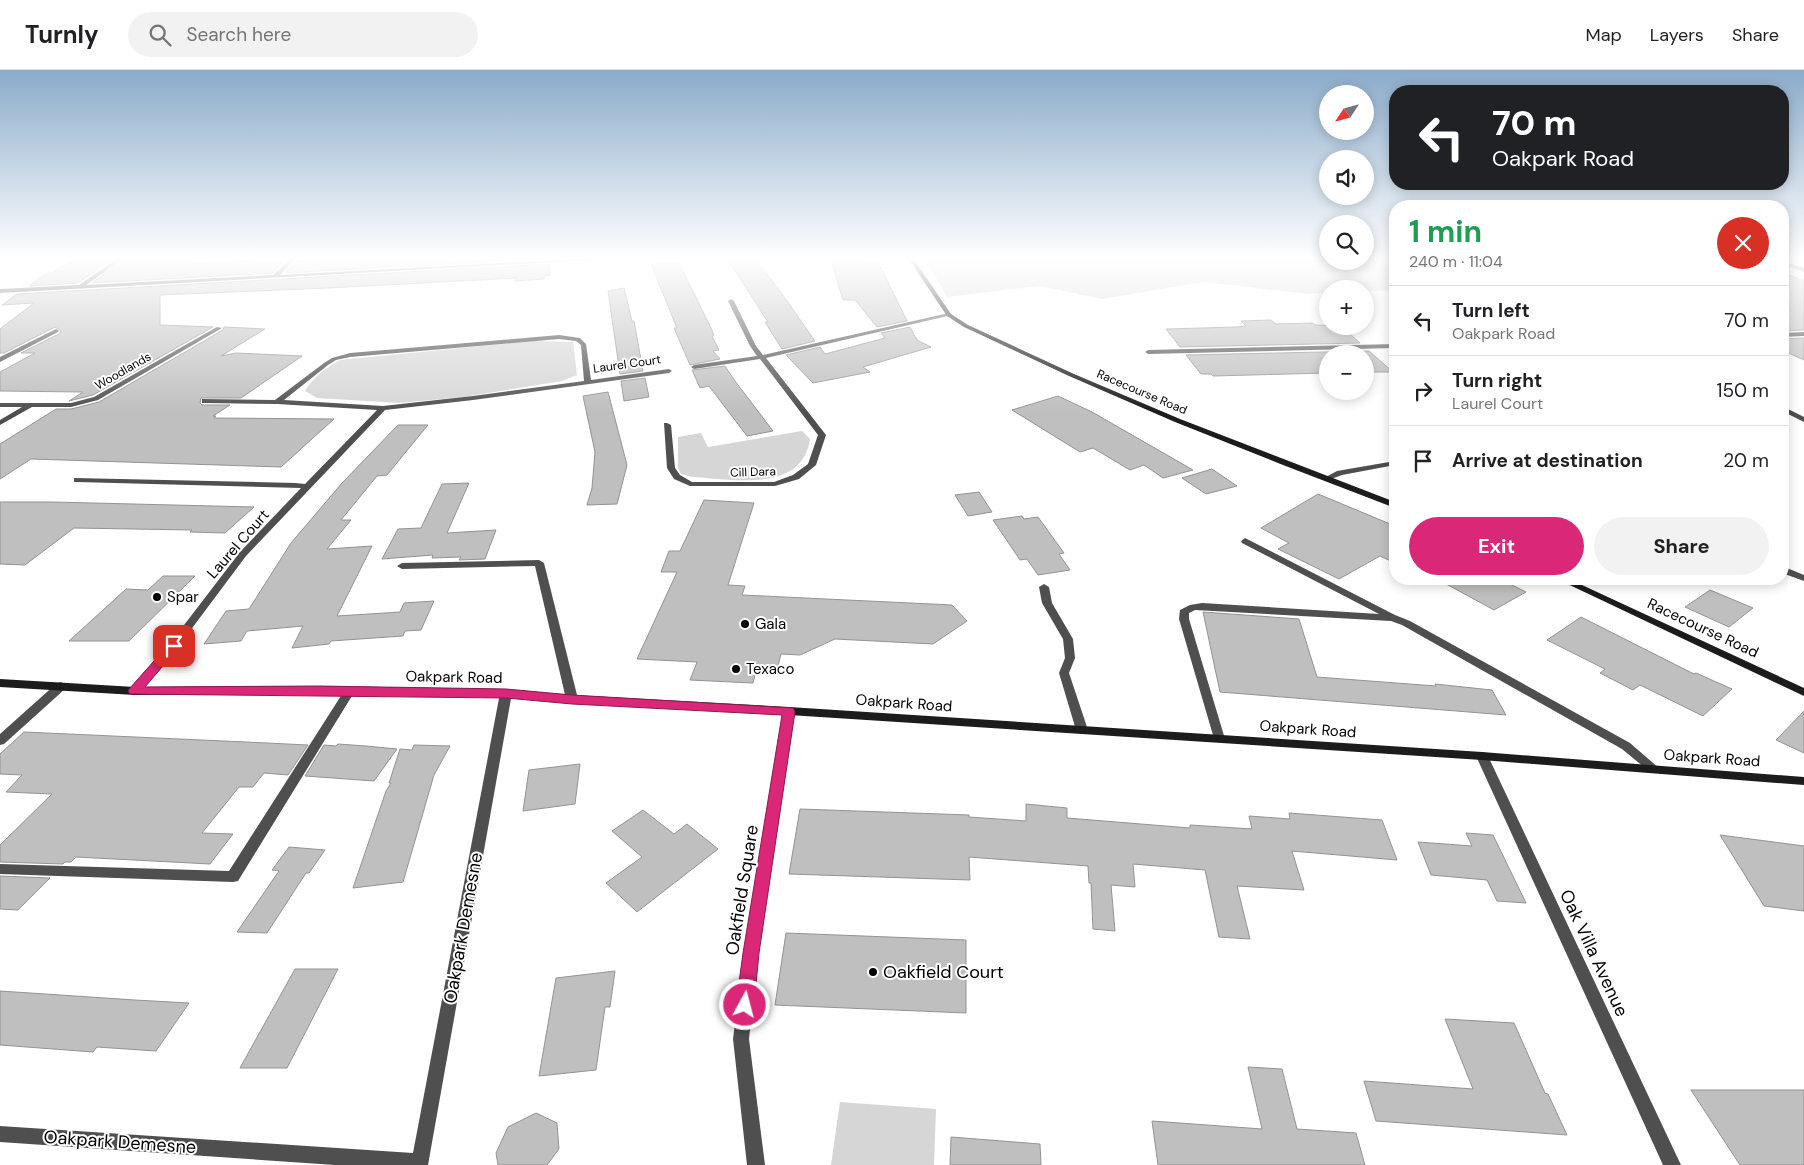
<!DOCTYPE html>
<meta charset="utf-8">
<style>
:root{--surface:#fff;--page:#f2f2f2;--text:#202124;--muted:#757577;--line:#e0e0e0;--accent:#db2777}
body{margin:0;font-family:"DM Sans",sans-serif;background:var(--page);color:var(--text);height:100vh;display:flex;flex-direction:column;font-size:19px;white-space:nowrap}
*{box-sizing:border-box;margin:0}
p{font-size:16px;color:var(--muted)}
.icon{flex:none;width:28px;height:28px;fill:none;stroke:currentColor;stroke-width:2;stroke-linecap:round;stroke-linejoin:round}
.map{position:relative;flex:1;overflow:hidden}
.drawer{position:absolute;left:1389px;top:130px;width:400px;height:385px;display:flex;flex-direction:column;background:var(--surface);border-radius:20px;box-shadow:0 2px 12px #0003}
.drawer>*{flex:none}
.guide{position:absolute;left:1389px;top:15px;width:400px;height:105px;border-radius:20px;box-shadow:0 2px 12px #0003;background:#202124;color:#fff;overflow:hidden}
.needle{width:32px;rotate:234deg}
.controls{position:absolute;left:1319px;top:15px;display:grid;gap:10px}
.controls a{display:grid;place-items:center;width:55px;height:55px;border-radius:50%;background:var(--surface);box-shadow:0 2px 12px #0003;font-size:25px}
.pin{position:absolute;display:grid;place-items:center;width:42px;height:42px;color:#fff;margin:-21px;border-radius:10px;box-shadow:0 2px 8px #0006}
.me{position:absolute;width:55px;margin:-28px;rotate:7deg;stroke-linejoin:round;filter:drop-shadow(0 0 4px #0008)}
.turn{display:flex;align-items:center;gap:18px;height:105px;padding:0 20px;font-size:22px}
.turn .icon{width:65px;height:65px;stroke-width:2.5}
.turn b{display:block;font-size:35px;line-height:42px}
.round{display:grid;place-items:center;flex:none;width:52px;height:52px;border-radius:26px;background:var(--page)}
.headline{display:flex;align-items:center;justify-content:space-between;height:85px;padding:0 20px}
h1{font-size:30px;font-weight:700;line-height:38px;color:#1e9e55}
.button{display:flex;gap:10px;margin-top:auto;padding:10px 20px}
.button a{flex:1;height:58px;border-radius:30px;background:var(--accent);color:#fff;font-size:20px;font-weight:700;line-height:58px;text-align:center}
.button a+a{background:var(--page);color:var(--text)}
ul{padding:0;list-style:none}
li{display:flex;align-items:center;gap:15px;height:70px;padding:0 20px;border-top:1px solid var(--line)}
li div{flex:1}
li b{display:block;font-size:19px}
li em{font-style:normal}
header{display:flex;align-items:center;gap:30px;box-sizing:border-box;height:70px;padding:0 25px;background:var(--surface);border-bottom:1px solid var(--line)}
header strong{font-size:24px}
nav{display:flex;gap:28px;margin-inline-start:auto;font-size:18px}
.search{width:350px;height:45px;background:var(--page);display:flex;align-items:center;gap:12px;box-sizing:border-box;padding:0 18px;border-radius:28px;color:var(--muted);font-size:19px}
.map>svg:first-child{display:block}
.green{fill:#d6d6d6}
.building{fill:#bfbfbf;stroke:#939393}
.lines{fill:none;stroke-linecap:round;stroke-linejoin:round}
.lane{fill:#4f4f4f;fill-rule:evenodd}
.street{fill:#4f4f4f;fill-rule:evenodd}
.secondary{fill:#1c1c1c;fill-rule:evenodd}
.route{fill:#db2777;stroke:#8e194d}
.poi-dot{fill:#000;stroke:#fff;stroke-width:2}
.labels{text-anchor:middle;stroke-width:4;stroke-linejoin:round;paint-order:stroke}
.far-street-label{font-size:12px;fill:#000;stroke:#fff}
.street-label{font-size:15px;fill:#000;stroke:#fff}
.poi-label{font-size:15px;fill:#000;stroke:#fff;text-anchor:start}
.near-street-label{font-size:18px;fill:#000;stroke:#fff}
.near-poi-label{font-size:18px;fill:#000;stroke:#fff;text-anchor:start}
</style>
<header>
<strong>Turnly</strong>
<div class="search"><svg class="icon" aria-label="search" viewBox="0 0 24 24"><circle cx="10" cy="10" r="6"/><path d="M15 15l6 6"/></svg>Search here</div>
<nav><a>Map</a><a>Layers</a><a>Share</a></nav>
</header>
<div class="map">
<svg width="1804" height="1095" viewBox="0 0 1804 1095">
<rect width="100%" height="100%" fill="#fff"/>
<path class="green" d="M925,188H1327L1328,191H1365V188H1395V220L1365,221V219H1328L1327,223L1308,224L1204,212L1102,229L1040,216L947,227Z
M534,271L573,272L577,305L562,311L463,327L399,333L317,328L305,321C313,307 326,298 340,290Z
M802,361L810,369C802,424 732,409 692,407L681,404L678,398V367L701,363L708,377Z
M840,1032L936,1039L934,1095H831Z"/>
<path class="building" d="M77,188H114L78,213L29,216L45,204L51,203Z
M126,188H193L187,194L256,190L252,193L284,192L272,203L92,213Z
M356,188H549L285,203L295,191Z
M755,188L782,224L815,271L782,279L765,252H768L728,190Z
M830,188H854L879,194L907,251L877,257L855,230H843Z
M679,193L710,256L714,265L712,266L719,280L713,281L720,289L690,295L674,258H677L651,194Z
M549,194L550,205L544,206V209L514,211L516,208L328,218L160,225V255L213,257L93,325L69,331L83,322L0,321V302L35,283H21L59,264L61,261L55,257L4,283H0V259L34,233L2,235L17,224Z
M1782,202L1804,211V260L1782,261Z
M624,218L632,251H634L643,301L620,304L608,221Z
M1271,250L1276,254L1313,253L1315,255L1341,256L1360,273L1180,277L1166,259L1237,257L1246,256L1241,251Z
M224,257L265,259L221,286L236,283L302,286L241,328H201L200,333L202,335H230L213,346H216L214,348L334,349L281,397L31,389L0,409V374L56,339H71L99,332L223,260Z
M910,257L917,270L931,277L863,297L870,302L813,313L786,285L820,277L825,284L885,268L881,263Z
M1804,268V290L1782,280V269Z
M1369,281L1393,302H1365V284H1328V303L1213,306L1211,304H1201L1186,285Z
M725,296L735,311L773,361L747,366L709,316L700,318L692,300Z
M645,308L649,327L624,331L621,311Z
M608,322L627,395L617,434L587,435L592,418L595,382L583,326Z
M1058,326L1092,342L1193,400L1163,408L1144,395L1130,400L1093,378L1080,382L1012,340Z
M398,355H428L387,405L377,406L341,450H351L327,479L372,476L337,546L400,542L404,533L434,531L421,560L405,561L403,566L331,571L329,574L292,578L303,556L247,561L241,571L204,574L226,541L249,539L291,473L342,413Z
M1212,399L1237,416L1206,424L1182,408Z
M469,413L447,463L496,460L485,489L459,490L461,487L432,488L433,485L382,489L398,459L421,458L442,414Z
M979,422L992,442L968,446L955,425Z
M1318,424L1395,456V493L1380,486L1339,509L1278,479L1289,473L1261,458Z
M704,430L754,433L728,515L745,516L742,525L952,535L967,551L933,574L835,569L800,585L781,584L778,596L758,595L753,613L690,610L697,592L637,589L677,502H661L669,481H680Z
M0,432H52L254,437L225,463L190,462L192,460L74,458L25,495L0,494Z
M1022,446L1024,449L1038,447L1064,483L1059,484L1070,500L1038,505L1027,489L1020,490L993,450Z
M163,506H195L129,571H69L126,519L148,520Z
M1437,509H1500L1526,522L1494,540Z
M1710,520L1753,538L1729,557L1685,537Z
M1203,542L1299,549L1317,607L1436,616L1435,614L1492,620L1506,645L1220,622Z
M1581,547L1694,604L1696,603L1732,619L1703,646L1640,615L1633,620L1600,603L1605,599L1547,570Z
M1804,641V683L1776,670Z
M24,662L246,672L308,675L288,705L264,703L253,717H239L202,763L233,764L210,794L76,787L71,792H65L63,794L0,792V775L52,724L6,722L22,705L0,704V684Z
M338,674L366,676L397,679L374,711L305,706L324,675L336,676Z
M414,675L450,676L434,705L403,812L353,818L386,721L391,713H389L400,679L412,680Z
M580,694L575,734L523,741L529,700Z
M1026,734L1067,738V748L1190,758V755L1252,759L1249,746L1290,749L1289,743L1382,750L1397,790L1292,781L1304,820L1237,816L1250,869L1219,867L1205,800L1133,794L1135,817L1111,815L1115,861L1093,859L1091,813H1089L1088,796L969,787L970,810L789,804L800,739L969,745V747L1026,751Z
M643,740L674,764L687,754L718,779L637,842L606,813L642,787L612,761Z
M1466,763L1493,765L1526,833L1497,831L1487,810L1431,805L1418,772L1472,776Z
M1720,765L1804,776V841L1764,836Z
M289,777L325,780L309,803H306L267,863L237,862L279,801L272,800Z
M0,806L50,808L18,840L0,839Z
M786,863L966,870V943L775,935Z
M295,899H338L287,998H240Z
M615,901L610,937H605L596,1000L539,1006L556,908Z
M0,921L135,930L189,933L156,981L97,977L93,982L0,975Z
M1445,949L1514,953L1545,1023L1548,1024L1567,1065L1376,1051L1364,1011L1473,1019Z
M1248,997L1282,999L1297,1059L1356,1063L1365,1095H1158L1152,1051L1262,1059Z
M1691,1020H1804V1095H1740Z
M536,1043L557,1053L559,1079L547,1095H498L496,1083L508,1057Z
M951,1067L1040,1074L1041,1095H950Z"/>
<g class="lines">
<path class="lane" d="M1395,391V395L1342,405L1326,411L1322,409L1337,401Z
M1245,468L1395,545L1410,551L1630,673L1660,699L1658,702L1654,703L1650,702L1622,679L1402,555L1391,551L1195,540L1189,543V549L1225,669L1223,672H1215L1179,549L1180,540L1190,535L1202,533L1379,544L1242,473L1241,471Z
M1782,496L1804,505V511L1782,503Z
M1044,514L1049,517L1052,533L1073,569L1075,588L1069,603L1088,660L1086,663H1078L1076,660L1059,603L1065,588L1063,569L1042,533L1039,517Z
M61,612L66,616L65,619L4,674L0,675V664L57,613Z
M350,617L354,618L355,621L238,811L233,812L0,804V794L229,801L346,618Z"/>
<path class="street" d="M118,188H124L86,215L273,205L291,188H296L280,205L590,188H628L0,223V219L79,215Z
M1782,191L1804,198V202L1782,194Z
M731,229L734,231L756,276L763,285L949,243L952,245L766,288L826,365L816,395L799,409L775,416H690L674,409L667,398L664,353H667L671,355L675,398L680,405L692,412H774L793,405L808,394L818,365L760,289L694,299L691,297L694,295L757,286L750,276L728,231Z
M217,257L222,258L98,330L71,337H32L0,355V350L22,337H0V333H71L94,327Z
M56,259L59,261L58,262L0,292V287Z
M1804,262V266L1782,267V263Z
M559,265L580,268L586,274L591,310L669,299L672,301L669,303L473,330L385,340L246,486L166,593L151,607L139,624H131L130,621L143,603L158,589L240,482L301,418L77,412H74V408L295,413L305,414L377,340L277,334L205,333H202V329L275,330L324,293L332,288L350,283ZM559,269L576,271L581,275L584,311L473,326L383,336L284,330L328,295L336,290L350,287Z
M1395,274V278L1148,284L1145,282L1148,280Z
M1782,336L1804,347V352L1782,341Z
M539,490L544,493L578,629L576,632H568L566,629L535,496L402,499L397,496L402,493Z
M506,619L510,620L512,623L428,1095H335L0,1072V1056L413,1083L500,623L502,620Z
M789,637L793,638L795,641L758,883L749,969L765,1095H747L733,969L744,883L783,641L785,638Z
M1482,682L1486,683L1488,686L1681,1095H1663L1476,686L1478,683Z"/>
<path class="secondary" d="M908,188H913L951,244L968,255L1074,304L1180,349L1395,432V438L1283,395L1175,352L1069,306L964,257L947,246Z
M1557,509H1569L1804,618V626Z
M0,609L135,617L319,616L506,619L572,625L789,637L1482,682L1804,707V715L1482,690L789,645L572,633L506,627L319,624L135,625L0,617Z"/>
</g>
<linearGradient id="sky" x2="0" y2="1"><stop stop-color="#8aabca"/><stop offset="0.55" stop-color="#fff"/><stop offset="1" stop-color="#fff" stop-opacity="0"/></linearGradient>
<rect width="1804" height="342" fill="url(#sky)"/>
<path class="route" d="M174,572L180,576L145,617L319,616L506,619L572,625L793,638L795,642L759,883L754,935L751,940L745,943L739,940L736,935L743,883L782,645L572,634L506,628L130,624L128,621L130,618L170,573Z"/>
<g class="poi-dot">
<circle cx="157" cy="527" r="5"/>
<circle cx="745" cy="554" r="5"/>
<circle cx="736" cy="599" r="5"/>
<circle cx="873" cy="902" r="5"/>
</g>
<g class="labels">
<g class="far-street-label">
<text transform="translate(627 294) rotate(-8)" y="4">Laurel Court</text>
<text transform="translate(123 301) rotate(-30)" y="4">Woodlands</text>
<text transform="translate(1142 322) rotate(23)" y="4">Racecourse Road</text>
<text transform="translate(753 402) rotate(-2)" y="4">Cill Dara</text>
</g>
<g class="street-label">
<text transform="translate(238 474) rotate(-49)" y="5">Laurel Court</text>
<text transform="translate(1703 558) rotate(25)" y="5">Racecourse Road</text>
<text transform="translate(454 607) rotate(1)" y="5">Oakpark Road</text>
<text transform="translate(904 633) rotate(4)" y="5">Oakpark Road</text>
<text transform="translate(1308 659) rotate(4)" y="5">Oakpark Road</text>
<text transform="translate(1712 688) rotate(4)" y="5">Oakpark Road</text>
</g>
<g class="poi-label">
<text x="167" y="532">Spar</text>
<text x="755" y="559">Gala</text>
<text x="746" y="604">Texaco</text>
</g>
<g class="near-street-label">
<text transform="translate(742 820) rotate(-81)" y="6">Oakfield Square</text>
<text transform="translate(463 858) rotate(-80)" y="6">Oakpark Demesne</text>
<text transform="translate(1594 883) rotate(65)" y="6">Oak Villa Avenue</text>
<text transform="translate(120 1072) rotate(4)" y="6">Oakpark Demesne</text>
</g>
<g class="near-poi-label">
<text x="883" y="908">Oakfield Court</text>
</g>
</g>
</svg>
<div class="controls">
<a><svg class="needle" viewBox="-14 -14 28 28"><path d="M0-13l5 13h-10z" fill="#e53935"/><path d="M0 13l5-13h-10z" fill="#757577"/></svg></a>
<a><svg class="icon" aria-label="sound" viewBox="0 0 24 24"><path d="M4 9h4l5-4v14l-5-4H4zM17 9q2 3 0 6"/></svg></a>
<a><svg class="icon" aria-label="search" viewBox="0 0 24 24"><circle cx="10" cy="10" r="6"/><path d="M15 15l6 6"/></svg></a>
<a>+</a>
<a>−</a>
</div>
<div class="pin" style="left:174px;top:576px;background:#d93025"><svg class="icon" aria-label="arrive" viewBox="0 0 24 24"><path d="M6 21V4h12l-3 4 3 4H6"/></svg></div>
<svg class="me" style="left:745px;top:935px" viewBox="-20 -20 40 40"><circle r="17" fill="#db2777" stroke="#fff" stroke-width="3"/><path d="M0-11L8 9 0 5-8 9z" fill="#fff"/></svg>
<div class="guide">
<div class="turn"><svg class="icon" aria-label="left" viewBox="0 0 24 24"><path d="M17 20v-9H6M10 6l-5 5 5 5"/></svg><div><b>70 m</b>Oakpark Road</div></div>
</div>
<section class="drawer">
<div class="headline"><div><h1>1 min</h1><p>240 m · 11:04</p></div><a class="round" style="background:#d93025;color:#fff"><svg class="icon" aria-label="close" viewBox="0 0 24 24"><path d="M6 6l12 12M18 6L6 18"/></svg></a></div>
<ul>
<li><svg class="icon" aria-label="left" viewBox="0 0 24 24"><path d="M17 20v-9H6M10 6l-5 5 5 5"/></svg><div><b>Turn left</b><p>Oakpark Road</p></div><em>70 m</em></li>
<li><svg class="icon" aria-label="right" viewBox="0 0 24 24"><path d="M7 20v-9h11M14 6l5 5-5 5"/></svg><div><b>Turn right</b><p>Laurel Court</p></div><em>150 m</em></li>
<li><svg class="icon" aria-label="arrive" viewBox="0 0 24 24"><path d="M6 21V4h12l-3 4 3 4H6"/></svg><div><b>Arrive at destination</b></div><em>20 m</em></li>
</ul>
<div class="button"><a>Exit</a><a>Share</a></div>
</section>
</div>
